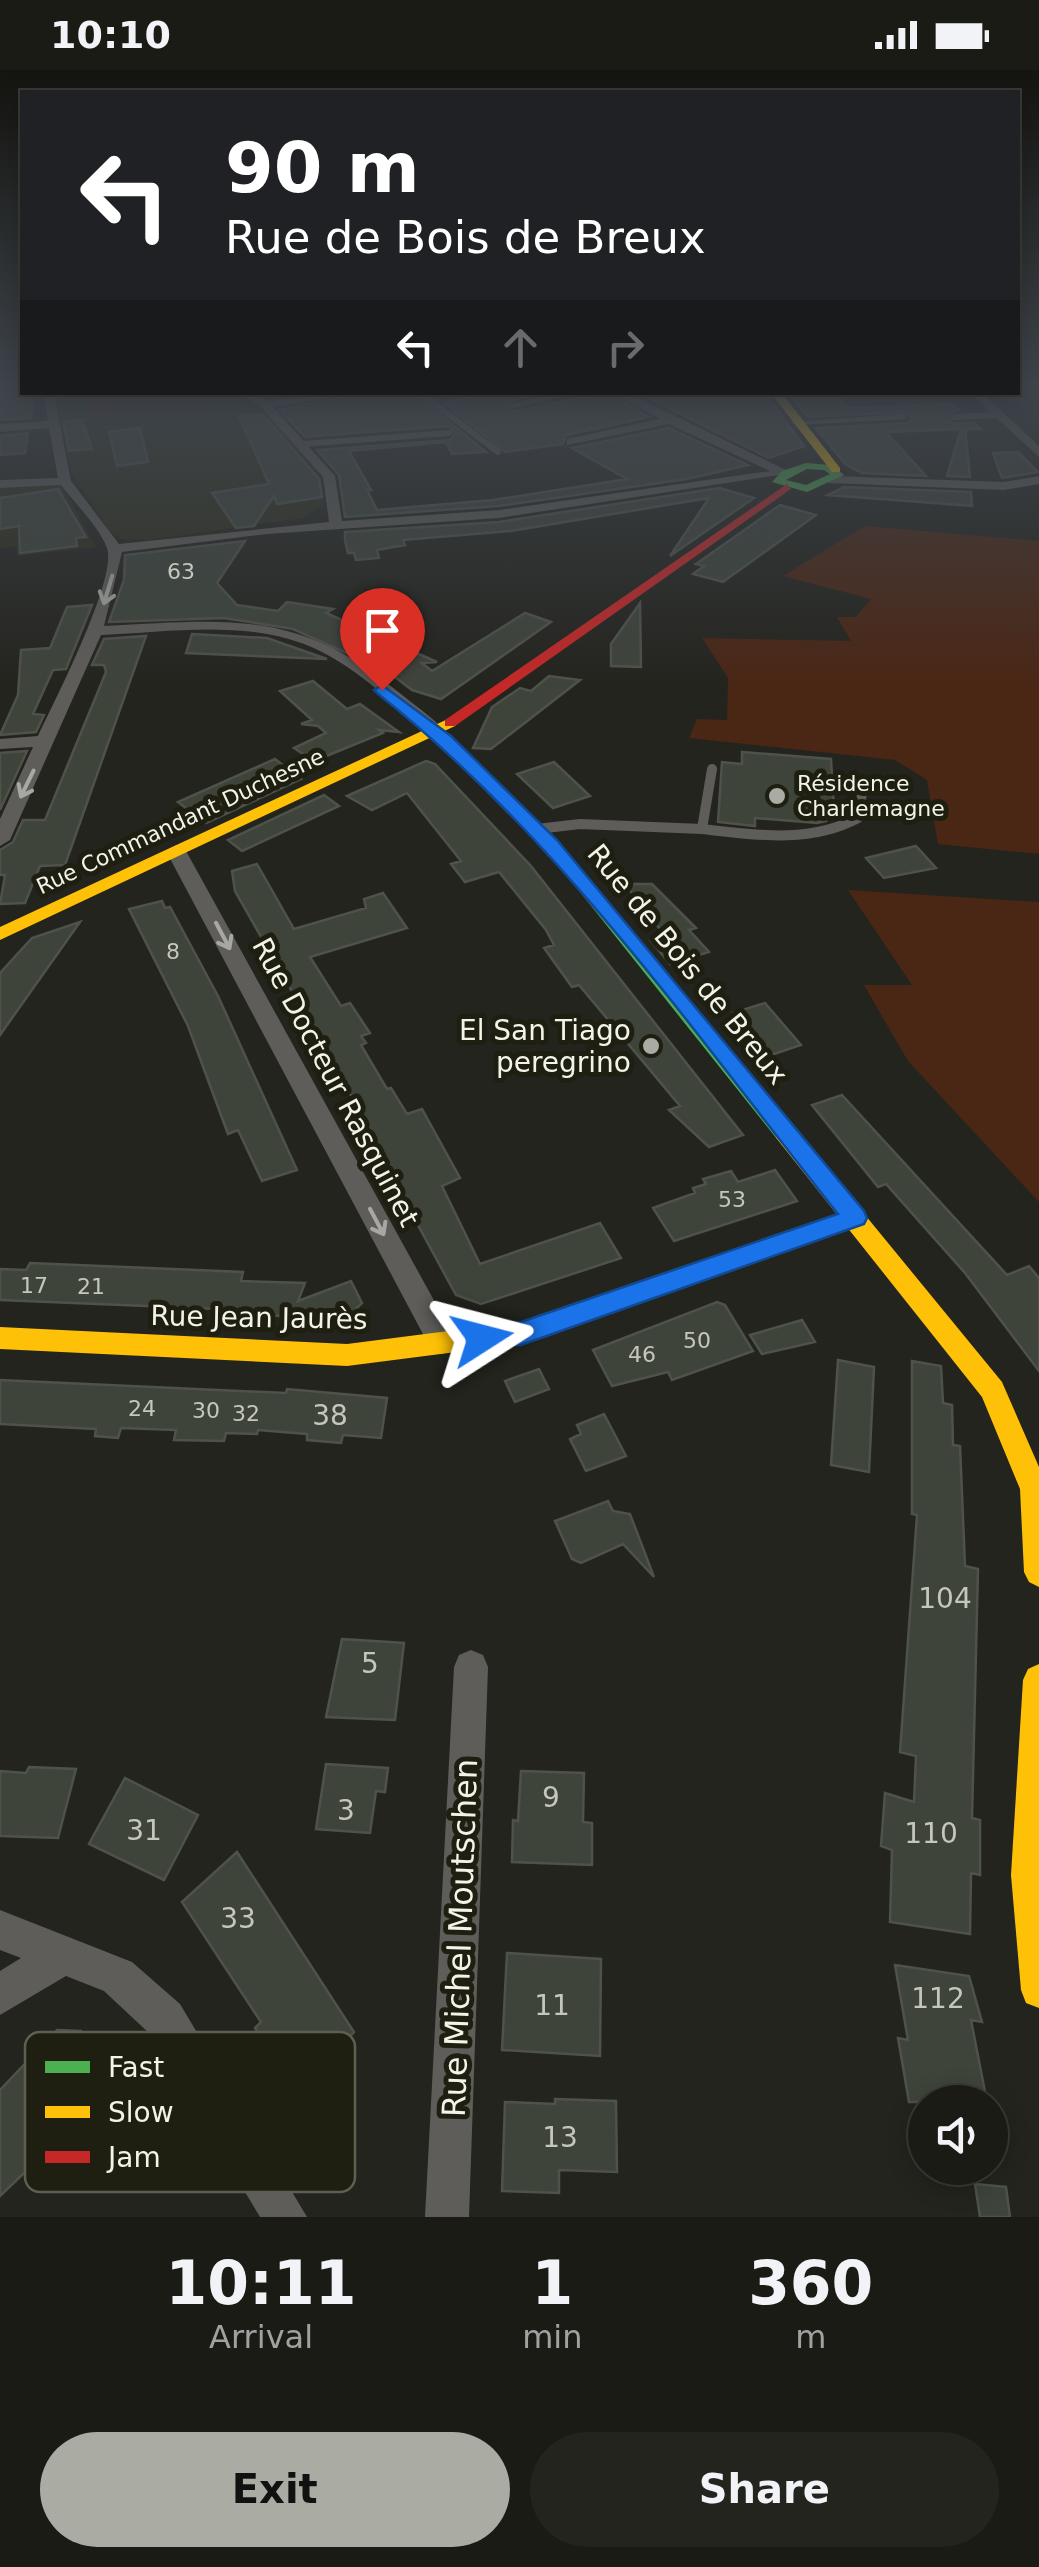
<!DOCTYPE html>
<meta charset="utf-8">
<style>
:root{--surface:#1b1b16;--page:#24241f;--text:#f1f3f6;--muted:#a0a1a1;--line:#393935;--accent:#aaaba2}
body{margin:0;font-family:"DejaVu Sans",sans-serif;background:var(--page);color:var(--text);height:100vh;display:flex;flex-direction:column;font-size:38px;white-space:nowrap}
*{box-sizing:border-box;margin:0}
p{font-size:32px;color:var(--muted)}
.icon{flex:none;width:55px;height:55px;fill:none;stroke:currentColor;stroke-width:2;stroke-linecap:round;stroke-linejoin:round}
.map{position:relative;height:2147px;overflow:hidden}
.sheet{display:flex;flex-direction:column;background:var(--surface);flex:1}
.sheet>*{flex:none}
.guide{position:absolute;left:20px;top:20px;width:1000px;height:305px;border-radius:0px;box-shadow:0 5px 25px #0003,0 0 0 2px var(--line);background:#202124;color:#fff;overflow:hidden}
.tools{position:absolute;left:908px;top:2015px;display:grid;gap:20px}
.tools a{display:grid;place-items:center;width:100px;height:100px;border-radius:50%;background:var(--surface);box-shadow:0 5px 25px #0003,0 0 0 2px var(--line);font-size:50px}
.pin{position:absolute;display:grid;place-items:center;width:85px;height:85px;color:#fff;margin:-102px -42px;border-radius:50% 50% 50% 0;rotate:-45deg;box-shadow:0 0 10px #0007}
.pin .icon{rotate:45deg}
.me{position:absolute;width:110px;margin:-55px;rotate:81deg;stroke-linejoin:round;filter:drop-shadow(0 0 8px #0008)}
.turn{display:flex;align-items:center;gap:35px;height:210px;padding:0 40px;font-size:45px}
.turn .icon{width:130px;height:130px;stroke-width:2.5}
.turn b{display:block;font-size:70px;line-height:85px}
.lanes{display:flex;align-items:center;height:95px;padding:0 40px;background:#0003;justify-content:center;gap:50px;direction:ltr}
.lanes .off{opacity:.35}
.eta{display:flex;justify-content:space-evenly;align-items:center;height:170px;text-align:center}
.eta b{font-size:60px;font-weight:700;line-height:70px}
.action{display:flex;gap:20px;margin-top:auto;padding:20px 40px}
.action a{flex:1;height:115px;border-radius:60px;background:var(--accent);color:#111;font-size:40px;font-weight:700;line-height:115px;text-align:center}
.action a+a{background:var(--page);color:var(--text)}
.status{display:flex;justify-content:space-between;align-items:center;height:70px;padding:0 50px;background:var(--surface);direction:ltr}
.status svg{height:28px;fill:currentColor}
.map>svg:first-child{display:block}
.built{fill:#2e2e1b}
.green{fill:#4a2615}
.building{fill:#3e443a;stroke:#4f514b;stroke-width:2.5}
.lines{fill:none;stroke-linecap:round;stroke-linejoin:round}
.lane-far1{stroke:#5f5d5a;stroke-width:6}
.lane{stroke:#5f5d5a;stroke-width:10}
.street{fill:#5f5d5a;fill-rule:evenodd}
.fast{fill:#4caf50;fill-rule:evenodd}
.slow{fill:#ffc107;fill-rule:evenodd}
.jam{fill:#c62828;fill-rule:evenodd}
.oneway{stroke:#a8a8a2}
.route{fill:#1a73e8;stroke:#114b97;stroke-width:2.5}
.poi-dot{fill:#aaaba2;stroke:#1e1f11;stroke-width:4}
.labels{text-anchor:middle;stroke-width:10;stroke-linejoin:round;paint-order:stroke}
.number-label{font-size:22px;fill:#c5c7bd}
.far-poi-label{font-size:22px;fill:#f2f3e9;stroke:#1e1f11;text-anchor:start}
.far-street-label{font-size:22px;fill:#f2f3e9;stroke:#1e1f11}
.street-label{font-size:28px;fill:#f2f3e9;stroke:#1e1f11}
.poi-label{font-size:28px;fill:#f2f3e9;stroke:#1e1f11;text-anchor:end}
.near-number-label{font-size:28px;fill:#c5c7bd}
.near-street-label{font-size:32px;fill:#f2f3e9;stroke:#1e1f11}
.key{fill:#1e1f11;stroke:#5e5f52;stroke-width:2.5}
.key-label{font-size:28px;fill:#f2f3e9}
</style>
<div class="status"><b>10:10</b><svg viewBox="0 0 49 12"><path d="M0 12V9h3v3zM5 12V6h3v6zM10 12V3h3v9zM15 12V0h3v12zM26 1h20v11H26zM47 4h2v5h-2z"/></svg></div>
<div class="map">
<svg width="1039" height="2147" viewBox="0 0 1039 2147">
<rect width="100%" height="100%" fill="#24241e"/>
<path class="built" d="M98,322H227L245,330L286,359L322,408L324,435L303,448L148,470L122,469L111,463L71,403L56,329Z
M61,413L96,477L17,486L16,476L0,478V415Z"/>
<path class="green" d="M117,322L207,323L212,335L92,347L87,325Z
M865,456L1039,471V784L938,774L927,710L895,690L689,668L697,649L727,650L728,608L702,568L851,571L837,547H856L871,529L783,506Z
M848,820L1039,832V1132L908,991L864,915H912Z"/>
<path class="building" d="M0,318L35,322L31,348L0,350Z
M365,322H412L486,382L452,384L446,372L349,381L371,420H367L377,440L493,430L627,409L572,378L669,358L748,395L687,409L499,436L345,447L339,405L317,380L450,370L456,363L448,356L305,367L280,340Z
M491,322L540,323L504,333L514,342L607,322L649,347L566,365L563,374L505,382L444,333Z
M636,322H764L804,376L769,388Z
M788,322H833L847,338L952,334L959,340L949,343L951,353H974L981,359H965L970,407L947,406L961,359L886,362L926,406L862,403L845,394L816,358L908,353L912,349L907,342L808,347Z
M262,344L319,409L322,427L277,434L274,426L254,456L236,458L212,423L269,414L239,346Z
M82,350L92,379L69,381L63,352Z
M140,358L148,392L117,396L109,362Z
M28,363L25,383L0,385V366Z
M1018,382L1038,402L1002,408L993,383Z
M844,417L971,422L972,436L828,425Z
M719,418L754,428L670,486L709,428L511,461L403,470L405,475L377,480L379,488L356,490L354,483H348L345,470V462L499,452Z
M58,419L86,467L76,468L77,476L20,483L19,456L0,459V428Z
M780,435L816,445L723,512L693,504L704,496L696,494Z
M245,471L217,513L237,535L278,541L287,532L333,539L326,543L437,592L422,593L432,601L525,543L551,552L441,629L412,620L364,583L353,586L293,559L224,548L109,552L124,510L125,485Z
M640,533L641,597L611,596V574Z
M92,535L66,599L53,600L33,644L44,645L36,662L0,665L18,625L21,580L50,578L67,537Z
M192,564L267,568L327,589L186,583Z
M146,566L65,795L40,796L25,833L0,834L5,805H0V780L13,772L23,750H45L106,602L104,595H92L104,569Z
M549,606L580,610L491,679L473,678L492,637L520,618L531,621Z
M313,611L347,639L360,634L399,662L379,660L383,663L314,691L294,678L326,663L318,656L301,654L312,650L280,621Z
M27,681L0,740V683Z
M742,682L831,689L834,741H825L826,751L817,753L755,748V756L718,752L722,692L742,694Z
M275,689L301,709L206,753L178,732Z
M426,691L435,694L531,796L743,1065L709,1077L669,1040L680,1036L579,915L572,917L544,878L554,875L546,860L499,802L465,812L451,794L461,791L407,723L372,740L347,726Z
M554,692L590,726L553,738L517,704Z
M324,725L339,736L242,781L228,770Z
M916,776L936,798L884,808L866,788Z
M257,794L294,859L366,838L364,829L383,823L407,858L310,887L341,936L350,933L370,963L361,966L366,973L361,975L387,1019L391,1018L407,1044L422,1039L460,1108L442,1116L480,1194L600,1153L621,1188L481,1234L456,1225L413,1146L417,1144L393,1114L372,1072L376,1070L235,821L232,801Z
M625,814H652L696,858L689,860L709,882L670,894L651,871L666,867Z
M162,831L165,838L170,837L218,926L297,1100L262,1111L238,1060L228,1064L188,956L129,839Z
M80,852L0,965V903L32,868Z
M765,933L801,975L768,986L733,943Z
M842,1025L1007,1205L1029,1196L1039,1208V1301L965,1203L886,1114L878,1117L812,1035Z
M775,1100L797,1131L674,1171L653,1138L695,1123L693,1118L706,1114L703,1109L731,1101L738,1112Z
M30,1193L243,1202L241,1211L305,1213L298,1231L351,1211L362,1233L350,1245L287,1243L285,1246L242,1245L243,1240L0,1230V1199L26,1200Z
M717,1232L725,1235L753,1281L672,1310L668,1302L612,1316L593,1280Z
M802,1250L815,1272L762,1284L750,1265Z
M838,1290L874,1297L869,1402L831,1395Z
M912,1291L941,1296L943,1333L952,1335L953,1375L960,1376L965,1496L978,1499L972,1748L980,1750V1805L971,1803L970,1864L890,1852L892,1780L881,1776L885,1723L914,1732L916,1686L900,1682L917,1445L912,1444Z
M539,1299L549,1319L515,1332L505,1311Z
M0,1310L286,1323L287,1319L387,1328L381,1368L343,1365L341,1373L307,1370V1364L258,1360L257,1364L226,1363L224,1371L174,1370L176,1360L121,1358L118,1368L95,1366L96,1359L0,1354Z
M604,1344L626,1386L586,1401L570,1369L581,1364L577,1355Z
M608,1431L613,1441L630,1444L654,1507L623,1474L581,1493L572,1489L555,1451Z
M342,1569L404,1573L395,1650L326,1647Z
M326,1694L388,1698L385,1722L376,1721L370,1763L316,1759Z
M29,1697L76,1699L58,1768L0,1766V1701L26,1703Z
M521,1701L584,1703L583,1752L592,1753V1795L512,1792L513,1750L518,1751Z
M125,1708L198,1745L164,1810L89,1774Z
M237,1782L354,1962L297,2023L255,1958L261,1952L182,1832Z
M507,1883L601,1889L600,1986L502,1980Z
M895,1895L969,1906L982,1952L971,1950L987,2032H909L898,1968L908,1970Z
M57,1960L81,1961L116,2020L49,2091L46,2082L0,2126V2020Z
M555,2029L616,2031L617,2102L559,2100V2123L502,2121L505,2032L555,2034Z
M975,2114L1006,2117L1010,2147H980Z"/>
<g class="lines">
<path class="lane-far1" d="M419,322L498,382
M955,347L999,345
M303,374L449,363"/>
<path class="lane" d="M537,759L580,754L702,759L712,699
M702,759C755,765 809,774 858,748L862,723"/>
<path class="street" d="M43,322H83L55,329L71,411L119,474L329,452L323,407L261,337L236,322H250L267,331L362,322L273,337L335,406L342,451L499,440L770,401L669,354L567,375V369L660,349L611,322H626L792,403L499,448L267,464L122,482L104,556C226,550 297,538 397,621C413,634 431,646 445,661L430,665C395,636 361,601 320,581C253,548 172,562 101,565L10,770L0,776V749L33,677L0,679V669L38,666C53,634 118,508 107,478C99,457 75,433 61,415L0,418V410L58,408L49,358L0,362V354L48,351Z
M557,322H581L513,338L507,335Z
M969,322H981L1039,376V387Z
M904,344L908,349L796,355L790,352Z
M832,406L1004,412L1039,406V414L1004,420L828,413Z
M176,775L186,781L452,1263L456,1272L452,1281L442,1284L432,1281L166,781Z
M471,1580L483,1585L488,1597L469,2147H425L454,1597L459,1585Z
M0,1840L132,1892L180,1934L307,2147H260L150,1964L104,1921L66,1906L0,1945V1901L21,1888L0,1880Z"/>
<path class="fast" d="M806,393L831,395L844,405L807,422L772,412L782,401ZM807,399L824,400L830,404L806,415L786,410Z
M430,658H442L557,770L793,1057L796,1063L793,1069H777L545,778L430,664Z
M855,1138L863,1140L867,1147L863,1154L521,1274L494,1273L490,1265L494,1257L521,1252Z"/>
<path class="slow" d="M770,322H781L840,398V402H832Z
M450,648L458,653L455,656L0,870V857Z
M785,1055L793,1057L1002,1312L1039,1397V1517L1029,1512L1024,1502L1020,1419L982,1327L777,1069L774,1063L777,1057Z
M503,1254L512,1257L516,1265L512,1273L503,1276L347,1296L0,1279V1257L347,1274Z
M1039,1594V1938L1026,1933L1021,1920L1011,1805L1023,1610L1028,1599Z"/>
<path class="jam" d="M787,414L791,419L455,656H445V650Z"/>
</g>
<defs><path id="oneway-shaft" d="M-6 0H5M1.5-3L5.5 0L1.5 3" fill="none" stroke-width="1.6" stroke-linecap="round" stroke-linejoin="round" transform="scale(2.5)"/></defs>
<g class="oneway">
<use href="#oneway-shaft" transform="translate(108 520) rotate(107)"/>
<use href="#oneway-shaft" transform="translate(27 714) rotate(116)"/>
<use href="#oneway-shaft" transform="translate(223 866) rotate(62)"/>
<use href="#oneway-shaft" transform="translate(377 1152) rotate(62)"/>
</g>
<linearGradient id="sky" x2="0" y2="1"><stop stop-color="#141410"/><stop offset="0.51" stop-color="#3f454c"/><stop offset="1" stop-color="#3f454c" stop-opacity="0"/></linearGradient>
<rect width="1039" height="618" fill="url(#sky)"/>
<path class="route" d="M382,615L451,666L557,770L864,1141L867,1148L864,1154L521,1275L472,1276L468,1268L472,1260L521,1252L838,1144C694,963 559,767 377,623L374,620Z"/>
<g class="poi-dot">
<circle cx="777" cy="726" r="10"/>
<circle cx="651" cy="976" r="10"/>
</g>
<g class="labels">
<g class="number-label">
<text x="181" y="509">63</text>
<text x="173" y="889">8</text>
<text x="732" y="1137">53</text>
<text x="34" y="1223">17</text>
<text x="91" y="1224">21</text>
<text x="697" y="1278">50</text>
<text x="642" y="1292">46</text>
<text x="142" y="1346">24</text>
<text x="206" y="1348">30</text>
<text x="246" y="1351">32</text>
</g>
<g class="far-poi-label">
<text x="797" y="721">Résidence<tspan x="797" dy="25">Charlemagne</tspan></text>
</g>
<g class="far-street-label">
<text transform="translate(180 751) rotate(-25)" y="8">Rue Commandant Duchesne</text>
</g>
<g class="street-label">
<text transform="translate(688 894) rotate(51)" y="10">Rue de Bois de Breux</text>
<text transform="translate(336 1012) rotate(62)" y="10">Rue Docteur Rasquinet</text>
<text transform="translate(259 1247) rotate(1)" y="10">Rue Jean Jaurès</text>
</g>
<g class="poi-label">
<text x="631" y="970">El San Tiago<tspan x="631" dy="32">peregrino</tspan></text>
</g>
<g class="near-number-label">
<text x="330" y="1355">38</text>
<text x="945" y="1538">104</text>
<text x="370" y="1603">5</text>
<text x="551" y="1737">9</text>
<text x="346" y="1750">3</text>
<text x="144" y="1770">31</text>
<text x="931" y="1773">110</text>
<text x="238" y="1858">33</text>
<text x="938" y="1938">112</text>
<text x="552" y="1945">11</text>
<text x="560" y="2077">13</text>
</g>
<g class="near-street-label">
<text transform="translate(460 1868) rotate(-88)" y="11">Rue Michel Moutschen</text>
</g>
</g>
<rect x="25" y="1962" width="330" height="160" rx="15" class="key"/>
<rect x="45" y="1991" width="45" height="12" fill="#4caf50"/>
<rect x="45" y="2036" width="45" height="12" fill="#ffc107"/>
<rect x="45" y="2081" width="45" height="12" fill="#c62828"/>
<g class="key-label">
<text x="108" y="2007">Fast</text>
<text x="108" y="2052">Slow</text>
<text x="108" y="2097">Jam</text>
</g>
</svg>
<div class="tools">
<a><svg class="icon" aria-label="sound" viewBox="0 0 24 24"><path d="M4 9h4l5-4v14l-5-4H4zM17 9q2 3 0 6"/></svg></a>
</div>
<div class="pin" style="left:382px;top:620px;background:#d93025"><svg class="icon" aria-label="arrive" viewBox="0 0 24 24"><path d="M6 21V4h12l-3 4 3 4H6"/></svg></div>
<svg class="me" style="left:482px;top:1268px" viewBox="-20 -20 40 40"><path d="M0-17L14 15 0 8-14 15z" fill="#1a73e8" stroke="#fff" stroke-width="4"/></svg>
<div class="guide">
<div class="turn"><svg class="icon" aria-label="left" viewBox="0 0 24 24"><path d="M17 20v-9H6M10 6l-5 5 5 5"/></svg><div><b>90 m</b>Rue de Bois de Breux</div></div>
<div class="lanes"><svg class="icon" aria-label="left" viewBox="0 0 24 24"><path d="M17 20v-9H6M10 6l-5 5 5 5"/></svg><svg class="icon off" aria-label="ahead" viewBox="0 0 24 24"><path d="M12 20V5M6 11l6-6 6 6"/></svg><svg class="icon off" aria-label="right" viewBox="0 0 24 24"><path d="M7 20v-9h11M14 6l5 5-5 5"/></svg></div>
</div>
</div>
<section class="sheet">
<div class="eta">
<div><b>10:11</b><p>Arrival</p></div>
<div><b>1</b><p>min</p></div>
<div><b>360</b><p>m</p></div>
</div>
<div class="action"><a>Exit</a><a>Share</a></div>
</section>
